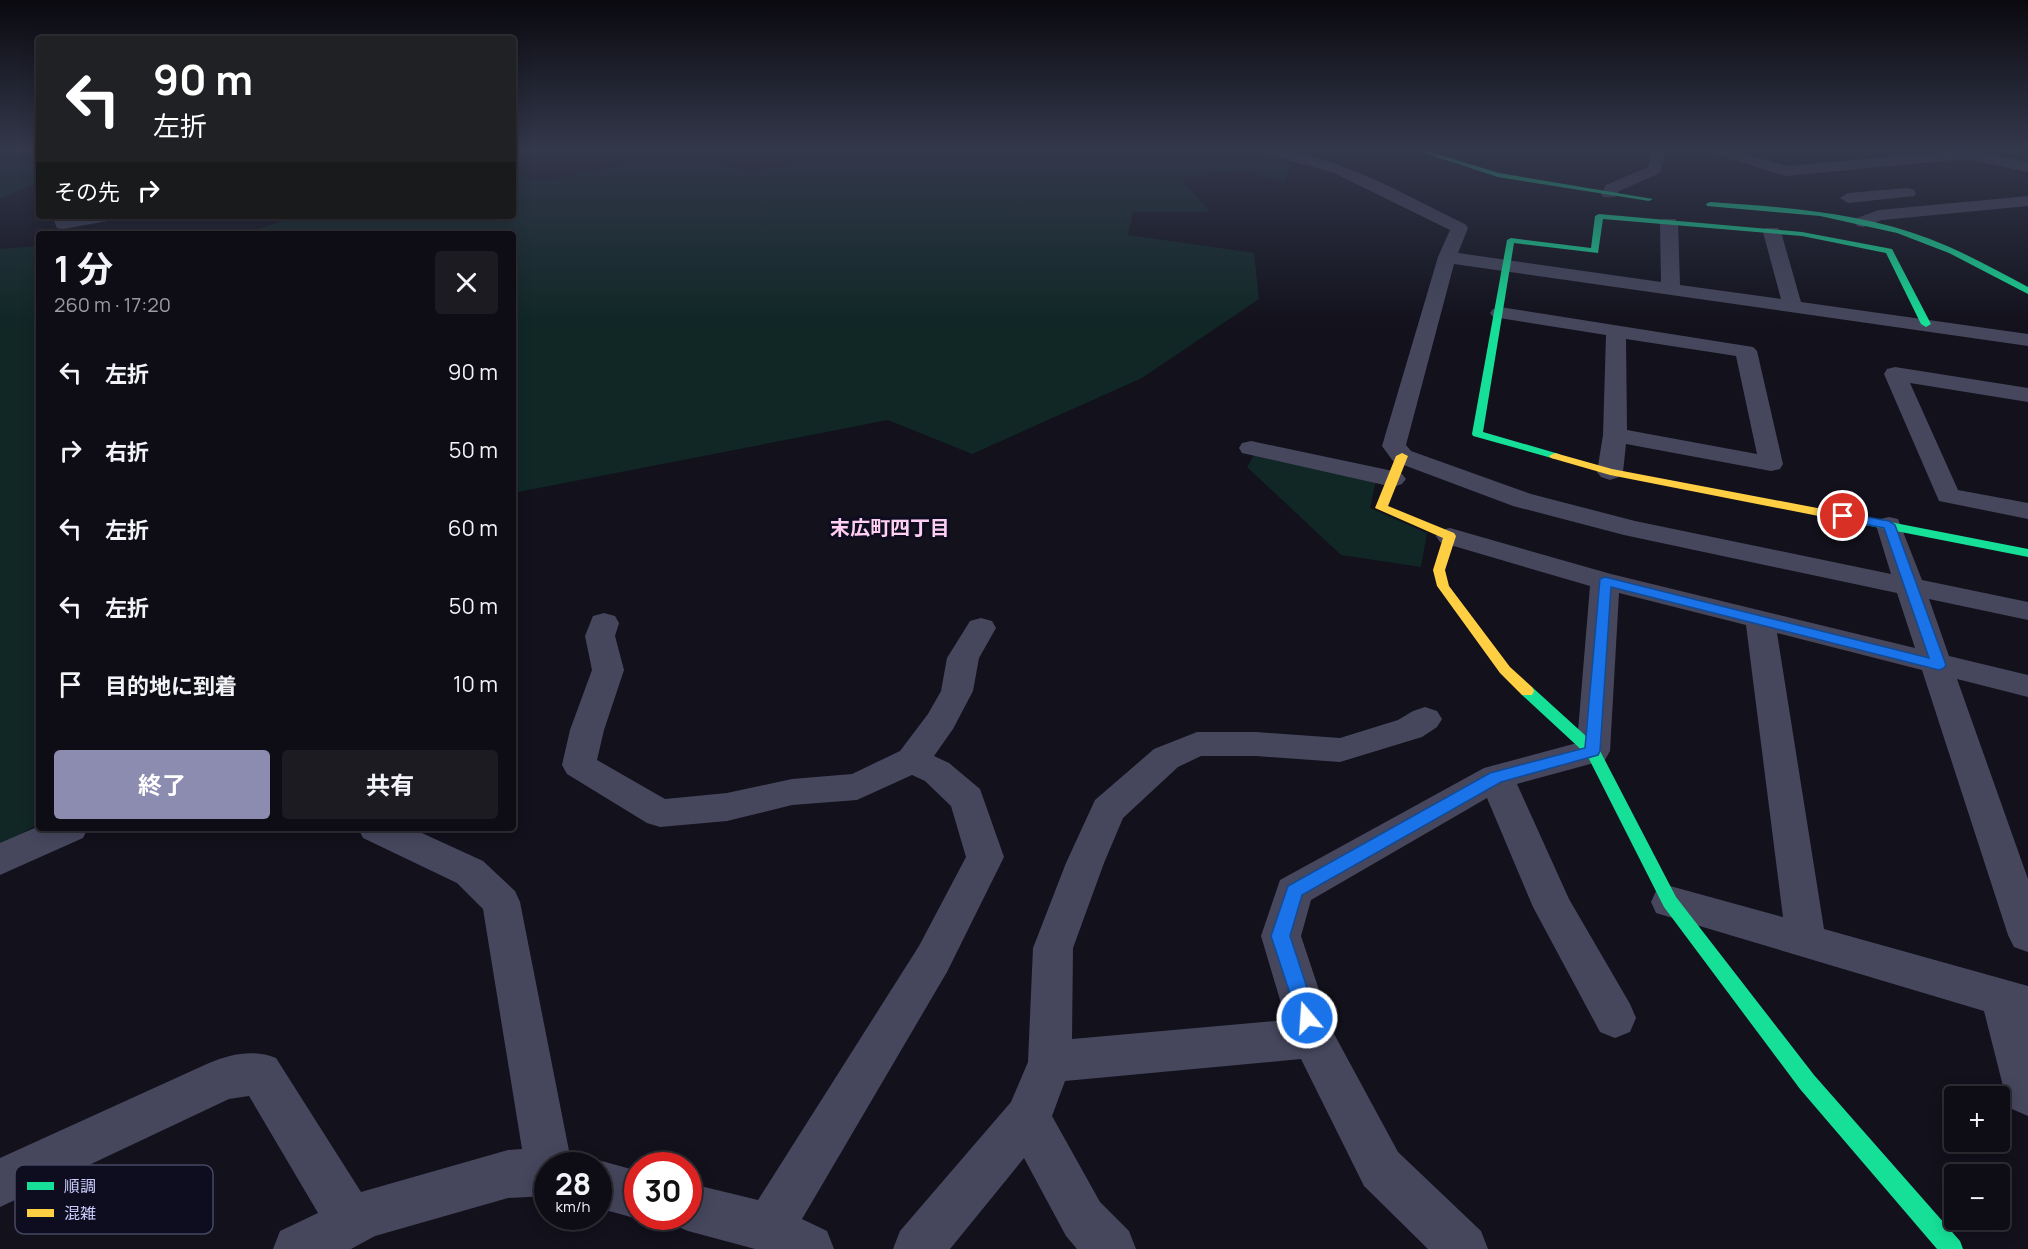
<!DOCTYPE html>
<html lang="ja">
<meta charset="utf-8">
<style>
:root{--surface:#0e0d15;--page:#1c1b22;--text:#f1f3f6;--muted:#9b9ca0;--line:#2e2d34;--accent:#8c8bb0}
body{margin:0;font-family:Manrope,"Noto Sans JP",sans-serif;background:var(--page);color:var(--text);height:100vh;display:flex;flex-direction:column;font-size:22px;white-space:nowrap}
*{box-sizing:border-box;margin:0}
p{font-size:20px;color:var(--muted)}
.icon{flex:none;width:33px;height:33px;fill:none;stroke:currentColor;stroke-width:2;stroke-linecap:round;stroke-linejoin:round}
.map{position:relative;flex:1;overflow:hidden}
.side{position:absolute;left:36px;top:231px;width:480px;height:600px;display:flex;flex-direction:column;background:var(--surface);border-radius:6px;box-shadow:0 3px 15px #0003,0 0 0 2px var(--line)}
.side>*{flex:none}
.banner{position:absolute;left:36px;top:36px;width:480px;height:183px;border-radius:6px;box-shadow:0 3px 15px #0003,0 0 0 2px var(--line);background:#202124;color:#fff;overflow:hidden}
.tools{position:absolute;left:1944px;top:1086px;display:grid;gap:12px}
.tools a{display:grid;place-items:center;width:66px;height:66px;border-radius:6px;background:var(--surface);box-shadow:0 3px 15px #0003,0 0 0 2px var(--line);font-size:30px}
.speed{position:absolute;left:534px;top:1152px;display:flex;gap:12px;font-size:30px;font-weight:700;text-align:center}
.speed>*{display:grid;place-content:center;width:78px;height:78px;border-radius:50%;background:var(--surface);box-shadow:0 3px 15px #0003,0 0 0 2px var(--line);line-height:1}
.speed small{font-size:15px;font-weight:400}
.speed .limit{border:9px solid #d22;background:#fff;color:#111}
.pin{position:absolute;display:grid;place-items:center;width:51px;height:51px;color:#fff;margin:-26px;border:3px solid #fff;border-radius:50%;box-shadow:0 2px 6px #0007}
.me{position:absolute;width:66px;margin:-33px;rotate:342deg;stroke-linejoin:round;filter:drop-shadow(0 0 4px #0008)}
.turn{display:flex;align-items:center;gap:21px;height:126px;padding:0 18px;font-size:27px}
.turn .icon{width:78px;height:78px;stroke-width:2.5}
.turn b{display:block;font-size:42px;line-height:51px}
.then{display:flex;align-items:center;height:57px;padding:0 18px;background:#0003;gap:12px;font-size:22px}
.round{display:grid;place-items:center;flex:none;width:63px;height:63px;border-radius:6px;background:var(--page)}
.summary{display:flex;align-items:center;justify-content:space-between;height:102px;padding:0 18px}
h1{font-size:36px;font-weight:700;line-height:45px}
.action{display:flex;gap:12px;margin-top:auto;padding:12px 18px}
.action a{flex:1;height:69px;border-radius:6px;background:var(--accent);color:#fff;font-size:24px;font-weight:700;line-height:69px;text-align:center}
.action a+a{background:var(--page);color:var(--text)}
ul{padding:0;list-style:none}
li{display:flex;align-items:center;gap:18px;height:78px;padding:0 18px}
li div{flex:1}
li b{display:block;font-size:22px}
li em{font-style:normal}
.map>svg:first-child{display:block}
.green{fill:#102726}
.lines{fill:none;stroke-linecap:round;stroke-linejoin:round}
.street{fill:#46475d;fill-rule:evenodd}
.fast{fill:#16e098;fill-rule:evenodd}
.slow{fill:#ffcf43;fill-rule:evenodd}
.route{fill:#1a73e8;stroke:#114b97;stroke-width:1.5}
.labels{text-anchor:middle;stroke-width:6;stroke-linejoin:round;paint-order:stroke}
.neighbourhood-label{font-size:20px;font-weight:bold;fill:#ffcff2;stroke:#0e0d20}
.key{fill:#0e0d20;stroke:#474763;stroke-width:1.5}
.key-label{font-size:16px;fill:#cdcdff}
</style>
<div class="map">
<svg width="2028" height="1249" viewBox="0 0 2028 1249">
<rect width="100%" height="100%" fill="#12111c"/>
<path class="green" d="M0,150H39V182L0,199Z
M871,150H1258L1293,164L1284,182L1235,170L1181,179L1210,212H1133L1128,235L1254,253L1259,299L1142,378L972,454L888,420L513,493V234H190L258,229L300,216H513V175L542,181L675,155L748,171L868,156Z
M39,246V824L0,845V249Z
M1254,455L1376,481L1370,508L1427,533L1421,567L1341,555L1247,467Z"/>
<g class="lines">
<path class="street" d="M1260,150C1333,150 1401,194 1465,224L1468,228L1458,253L1661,282L1660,223L1663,219H1675L1678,223L1680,285L1781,299L1763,232L1766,228H1778L1781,232L1801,302L2028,334V346L1454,264L1406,445L1411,451L1531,494L1635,521L1891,574L1876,525L1880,519L1889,517L1898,519L1922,580L2028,602V620L1929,599L1949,656L2028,675V697L1957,679L2028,879V952L2014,947L2008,935L1922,670L1777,633L1824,929L2028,986V1116L2012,1109L2005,1094L1984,1011L1656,913L1651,902L1656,891L1670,886L1783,917L1746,625L1619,593L1610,751L1605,760L1517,784L1569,899L1630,1004L1636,1018L1630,1032L1615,1038L1600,1032L1533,907L1487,798L1311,900L1301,936L1333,1032L1398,1152L1481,1231L1488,1249H1428L1364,1186L1301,1059L1065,1081L1052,1116L1100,1202L1129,1231L1136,1249H1077L1066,1236L1024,1158L950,1249H893L900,1231L1011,1102L1028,1062L1033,948L1066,863L1095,800L1154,749L1197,732H1256L1340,738L1398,720L1413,711L1425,707L1437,711L1442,719L1437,727L1422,737L1340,762L1256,756H1201L1178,767L1123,818L1104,863L1073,948L1072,1039L1286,1020L1261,936L1280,880L1484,768L1577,743L1590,586L1440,542L1436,536L1440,530L1450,528L1611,574L1915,648L1897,593L1624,535L1513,506L1393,461L1382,446L1438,257L1450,230L1332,172L1262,153Z
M1653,150H1667L1660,173L1619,191L1615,197H1603L1601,194L1606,185L1648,167Z
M1711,150H1733L1786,166L1941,152L1940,150H1968L2028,162V172L1966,159L1785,176L1713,153Z
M1908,188L1914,190L1916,193L1914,196L1848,203L1840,198L1848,193Z
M2028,196V206L1882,220L1863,227L1857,226L1854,222L1857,218L1879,210Z
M52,216H115L113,220L63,229L57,228Z
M1500,307L1753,347L1757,351L1783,464L1780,469L1771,471L1626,444L1623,472L1619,477L1610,480L1601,477L1597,472L1603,435L1606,335L1493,317L1490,313L1493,309ZM1626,339L1736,356L1757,454L1627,430Z
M1895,367L2028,388V402L1910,383L1958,490L2028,503V519L1939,501L1884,374L1887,369Z
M1251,441L1393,471L1402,474L1406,479L1402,484L1393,487L1242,453L1239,448L1242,443Z
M604,613L615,616L619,623L615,636L624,670L604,730L597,760L665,799L727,793L792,779L852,774L900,751L928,714L941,691L947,658L970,621L981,618L992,621L996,628L979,658L973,691L953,729L934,756L949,763L980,789L1004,857L947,972L802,1219L827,1231L834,1249H755L688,1231L671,1224L668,1216H688V1183L758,1200L919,946L966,857L951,806L925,781L912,775L857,800L792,805L727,821L660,827L647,823L567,774L562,765L570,730L592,670L585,636L593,616Z
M39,826V828H88L83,838L0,875V843Z
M358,828H411L483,861L515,891L520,902L572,1166H548V1196L508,1198L375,1236L351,1249H273L280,1231L318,1213L249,1096L229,1099L0,1207V1158L209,1063C231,1054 253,1049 276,1058L361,1192L508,1150L522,1149L483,909L457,883L363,838Z
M598,1160L638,1171V1216H645L638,1219L598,1208V1166H585Z"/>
<path class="fast" d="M1415,150H1424L1499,173L1653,199L1649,201L1498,177Z
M1710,202C1784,207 1860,212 1930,239C1964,252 1996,270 2028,287V294L1949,253L1897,233L1820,216L1707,206L1706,204Z
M1599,214L1802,232L1892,249L1931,324L1926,327L1921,324L1886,253L1802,236L1603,219L1598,253L1514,243L1483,432L1559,454L1561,456L1555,459L1473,436L1472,434L1507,240L1511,238L1591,248L1595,216Z
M1854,515L2028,549V557L1850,522L1848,519L1850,516Z
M1527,686L1532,687L1598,747L1676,897L1814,1075L1960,1241L1963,1249H1937L1800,1089L1664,907L1587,755L1522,695L1520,691L1522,687Z"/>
<path class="slow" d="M1402,453L1408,456L1388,506L1454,533L1456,536L1445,570L1449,586L1510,667L1532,687L1534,691L1532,695H1522L1500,673L1437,586L1433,570L1443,538L1375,508L1396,456Z
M1555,453L1612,469L1854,515L1860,519L1854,523L1610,475L1551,458L1549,456Z"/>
</g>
<linearGradient id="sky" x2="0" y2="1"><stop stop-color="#0a090f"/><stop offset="0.46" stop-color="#33384b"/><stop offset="1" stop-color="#33384b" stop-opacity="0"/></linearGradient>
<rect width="2028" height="325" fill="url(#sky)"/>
<path class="route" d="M1843,513L1889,521L1895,525L1946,665L1944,668L1939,670L1611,587L1600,751L1598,755L1501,782L1302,895L1290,936L1317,1018L1314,1024L1307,1027L1300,1024L1271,936L1288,886L1490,773L1585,748L1600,579L1605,577L1929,658L1884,528L1838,519L1837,516Z"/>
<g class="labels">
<g class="neighbourhood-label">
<text x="890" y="535">末広町四丁目</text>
</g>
</g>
<rect x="15" y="1165" width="198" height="69" rx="9" class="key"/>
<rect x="27" y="1182" width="27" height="8" fill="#16e098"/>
<rect x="27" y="1209" width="27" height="8" fill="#ffcf43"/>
<g class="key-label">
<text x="64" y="1192">順調</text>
<text x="64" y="1219">混雑</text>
</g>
</svg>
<div class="tools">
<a>+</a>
<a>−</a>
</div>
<div class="speed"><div>28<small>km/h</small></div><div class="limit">30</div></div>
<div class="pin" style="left:1843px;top:516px;background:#d93025"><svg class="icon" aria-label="arrive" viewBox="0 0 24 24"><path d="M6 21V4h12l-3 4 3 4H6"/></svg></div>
<svg class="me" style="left:1307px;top:1018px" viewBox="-20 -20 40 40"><circle r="17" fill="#1a73e8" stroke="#fff" stroke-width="3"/><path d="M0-11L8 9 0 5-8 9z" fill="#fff"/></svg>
<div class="banner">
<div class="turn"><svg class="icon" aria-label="left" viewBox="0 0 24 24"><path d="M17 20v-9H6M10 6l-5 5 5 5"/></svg><div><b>90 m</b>左折</div></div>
<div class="then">その先<svg class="icon" aria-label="right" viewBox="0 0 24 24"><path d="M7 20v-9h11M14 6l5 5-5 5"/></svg></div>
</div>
<section class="side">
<div class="summary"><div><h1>1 分</h1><p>260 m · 17:20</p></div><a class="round"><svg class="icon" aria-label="close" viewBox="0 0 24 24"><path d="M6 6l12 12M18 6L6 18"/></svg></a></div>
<ul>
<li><svg class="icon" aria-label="left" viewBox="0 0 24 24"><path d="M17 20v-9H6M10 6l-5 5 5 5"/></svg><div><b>左折</b></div><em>90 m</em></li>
<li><svg class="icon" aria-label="right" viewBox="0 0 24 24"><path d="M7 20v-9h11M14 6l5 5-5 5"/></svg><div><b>右折</b></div><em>50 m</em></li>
<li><svg class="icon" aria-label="left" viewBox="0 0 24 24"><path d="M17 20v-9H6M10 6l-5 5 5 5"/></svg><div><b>左折</b></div><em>60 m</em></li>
<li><svg class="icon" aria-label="left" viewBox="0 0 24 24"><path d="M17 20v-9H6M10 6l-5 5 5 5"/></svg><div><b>左折</b></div><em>50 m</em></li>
<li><svg class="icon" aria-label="arrive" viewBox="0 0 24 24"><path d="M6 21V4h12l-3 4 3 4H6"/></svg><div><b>目的地に到着</b></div><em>10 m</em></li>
</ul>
<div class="action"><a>終了</a><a>共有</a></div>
</section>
</div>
